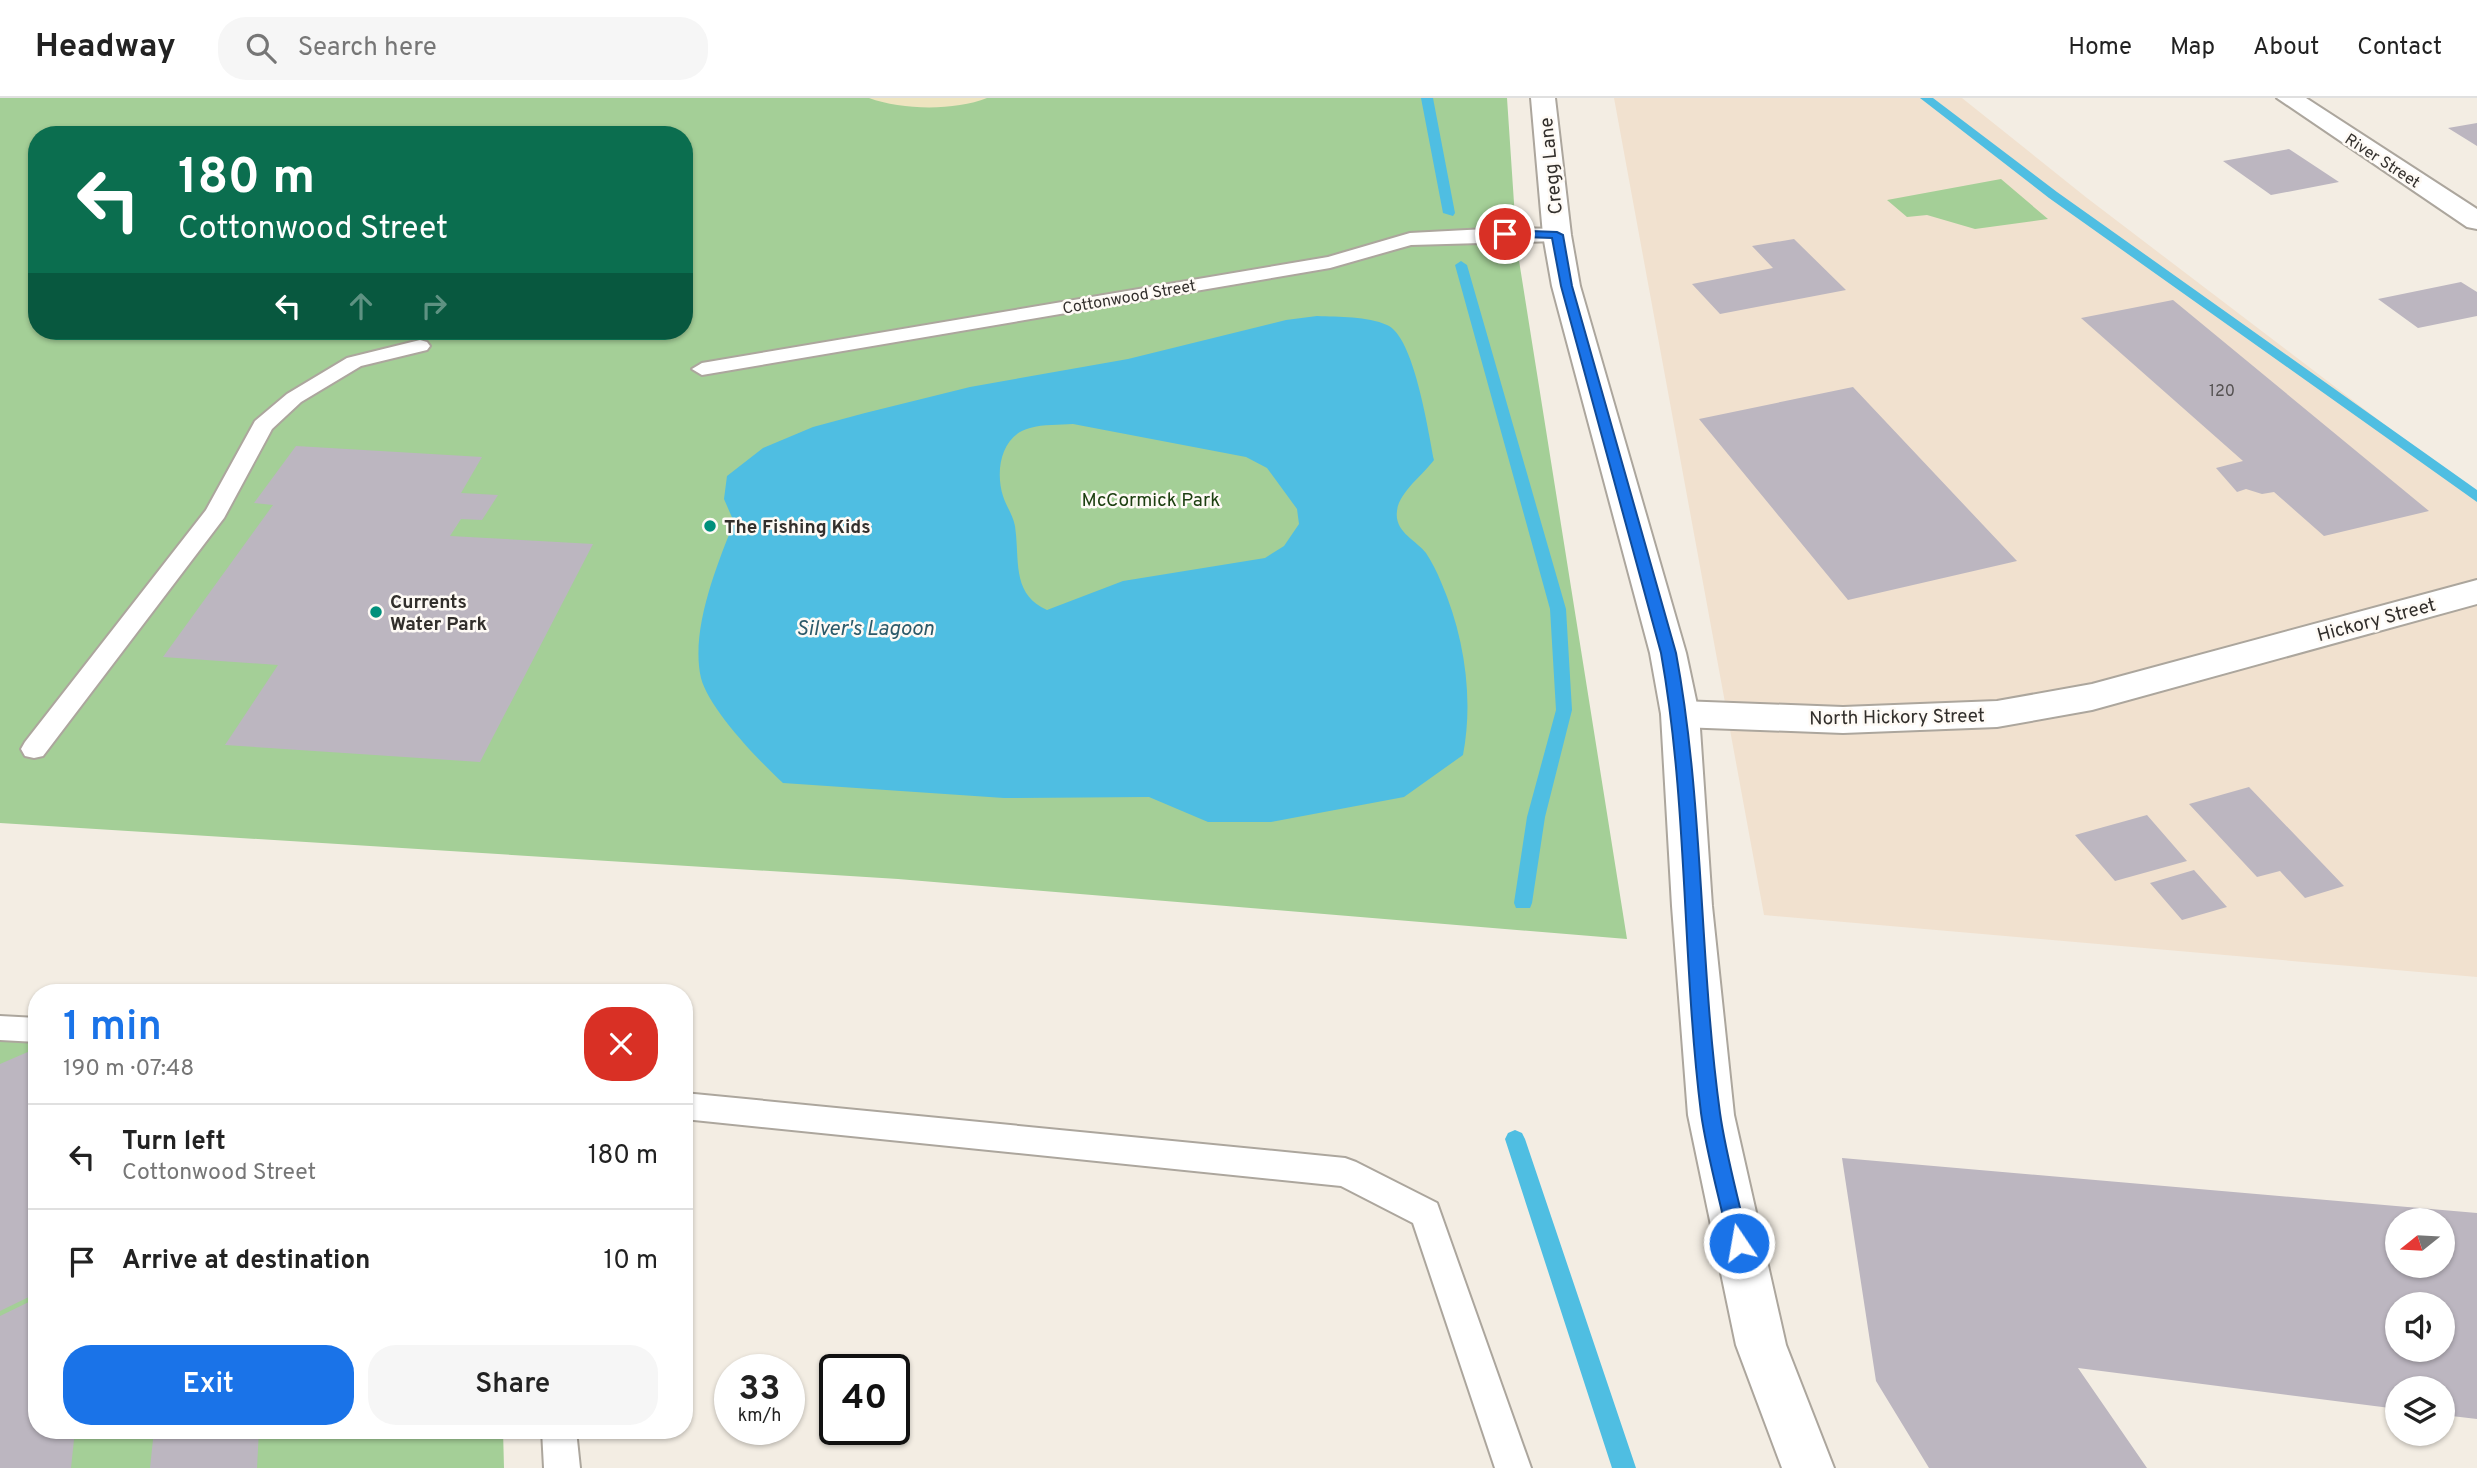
<!DOCTYPE html>
<meta charset="utf-8">
<style>
:root{--surface:#fff;--page:#f6f6f6;--text:#222;--muted:#767676;--line:#e0e0e0;--accent:#1a73e8}
body{margin:0;font-family:Overpass,sans-serif;background:var(--page);color:var(--text);height:100vh;display:flex;flex-direction:column;font-size:26px;white-space:nowrap}
*{box-sizing:border-box;margin:0}
p{font-size:23px;color:var(--muted)}
.icon{flex:none;width:38px;height:38px;fill:none;stroke:currentColor;stroke-width:2;stroke-linecap:round;stroke-linejoin:round}
.map{position:relative;flex:1;overflow:hidden}
.sheet{position:absolute;left:28px;top:886px;width:665px;height:455px;display:flex;flex-direction:column;background:var(--surface);border-radius:28px;box-shadow:0 2px 5px #0004}
.sheet>*{flex:none}
.hud{position:absolute;left:28px;top:28px;width:665px;height:214px;border-radius:28px;box-shadow:0 2px 5px #0004;background:#0b6e4f;color:#fff;overflow:hidden}
.needle{width:46px;rotate:252deg}
.tools{position:absolute;left:2385px;top:1110px;display:grid;gap:14px}
.tools a{display:grid;place-items:center;width:70px;height:70px;border-radius:50%;background:var(--surface);box-shadow:0 2px 5px #0004;font-size:35px}
.speed{position:absolute;left:714px;top:1256px;display:flex;gap:14px;font-size:35px;font-weight:700;text-align:center}
.speed>*{display:grid;place-content:center;width:91px;height:91px;border-radius:50%;background:var(--surface);box-shadow:0 2px 5px #0004;line-height:1}
.speed small{font-size:18px;font-weight:400}
.speed .limit{border:4px solid #111;border-radius:10px;background:#fff;color:#111}
.pin{position:absolute;display:grid;place-items:center;width:60px;height:60px;color:#fff;margin:-30px;border:4px solid #fff;border-radius:50%;box-shadow:0 2px 7px #0007}
.me{position:absolute;width:77px;margin:-38px;rotate:348deg;stroke-linejoin:round;filter:drop-shadow(0 0 5px #0008)}
.turn{display:flex;align-items:center;gap:24px;height:147px;padding:0 35px;font-size:32px}
.turn .icon{width:91px;height:91px;stroke-width:2.5}
.turn b{display:block;font-size:49px;line-height:60px}
.lanes{display:flex;align-items:center;height:66px;padding:0 35px;background:#0003;justify-content:center;gap:35px;direction:ltr}
.lanes .off{opacity:.35}
.round{display:grid;place-items:center;flex:none;width:74px;height:74px;border-radius:28px;background:var(--page)}
.summary{display:flex;align-items:center;justify-content:space-between;height:119px;padding:0 35px}
h1{font-size:42px;font-weight:600;line-height:52px;color:var(--accent)}
.button{display:flex;gap:14px;margin-top:auto;padding:14px 35px}
.button a{flex:1;height:80px;border-radius:28px;background:var(--accent);color:#fff;font-size:28px;font-weight:600;line-height:80px;text-align:center}
.button a+a{background:var(--page);color:var(--text)}
ul{padding:0;list-style:none}
li{display:flex;align-items:center;gap:21px;height:105px;padding:0 35px;border-top:2px solid var(--line)}
li div{flex:1}
li b{display:block;font-size:26px}
li em{font-style:normal}
header{display:flex;align-items:center;gap:42px;box-sizing:border-box;height:98px;padding:0 35px;background:var(--surface);border-bottom:2px solid var(--line)}
header strong{font-size:33px}
nav{display:flex;gap:38px;margin-inline-start:auto;font-size:24px}
.search{width:490px;height:63px;background:var(--page);display:flex;align-items:center;gap:18px;box-sizing:border-box;padding:0 24px;border-radius:28px;color:var(--muted);font-size:26px}
.map>svg:first-child{display:block}
.commercial{fill:#f1e1cf}
.green{fill:#a4cf97;fill-rule:evenodd}
.sand{fill:#eee4bf}
.water{fill:#4fbee2;fill-rule:evenodd}
.lines{fill:none;stroke-linecap:round;stroke-linejoin:round}
.stream{fill:#4fbee2;fill-rule:evenodd}
.building{fill:#bcb6c0;fill-rule:evenodd}
.lane-casing{stroke:#aca69d;stroke-width:4}
.street-casing{stroke:#aca69d;stroke-width:4}
.secondary-casing{stroke:#aca69d;stroke-width:4}
.lane{fill:#fff;fill-rule:evenodd}
.street{fill:#fff;fill-rule:evenodd}
.secondary{fill:#fff;fill-rule:evenodd}
.route{fill:#1a73e8;stroke:#114b97;stroke-width:2}
.poi-dot{fill:#00907c;stroke:#fefaf5;stroke-width:2.5}
.labels{text-anchor:middle;stroke-width:5;stroke-linejoin:round;paint-order:stroke}
.far-street-label{font-size:16px;fill:#322f2c;stroke:#fefaf5}
.number-label{font-size:16px;fill:#545151}
.street-label{font-size:19px;fill:#322f2c;stroke:#fefaf5}
.park-label{font-size:19px;fill:#1d4011;stroke:#fefaf5}
.poi-label{font-size:19px;font-weight:bold;fill:#322f2c;stroke:#fefaf5;text-anchor:start}
.water-label{font-size:21px;font-style:italic;fill:#2c5a6a;stroke:#fefaf5}
</style>
<header>
<strong>Headway</strong>
<div class="search"><svg class="icon" aria-label="search" viewBox="0 0 24 24"><circle cx="10" cy="10" r="6"/><path d="M15 15l6 6"/></svg>Search here</div>
<nav><a>Home</a><a>Map</a><a>About</a><a>Contact</a></nav>
</header>
<div class="map">
<svg width="2477" height="1370" viewBox="0 0 2477 1370">
<rect width="100%" height="100%" fill="#f3ede3"/>
<path class="commercial" d="M1614,0H1962L2087,100L2477,397V879L1764,817Z"/>
<path class="green" d="M0,0H1507L1517,150L1627,841L898,781L0,725ZM37,37H684V233H37Z
M2001,81L2048,121L1975,131L1927,117L1907,119L1887,102Z
M37,940V1332H503L504,1370H0V942Z"/>
<path class="sand" d="M869,0H987C954,13 902,12 869,0Z"/>
<path class="water" d="M1317,218C1339,219 1367,218 1387,227C1414,238 1428,332 1434,362C1423,377 1399,394 1397,413C1394,434 1416,442 1426,455C1432,464 1437,474 1441,484C1464,537 1474,599 1463,657L1404,699L1271,724H1208L1149,699L1004,700L783,685C759,663 709,611 701,580C690,532 717,467 734,424L724,401L727,378L763,350L813,329L865,315L970,289L1128,261L1286,222ZM1073,326L1246,359L1267,370L1297,411L1299,426L1284,448L1265,460L1123,483L1047,512C1011,496 1020,462 1015,428C1013,417 1006,408 1003,398C995,373 1001,337 1030,330C1043,326 1060,327 1073,326Z"/>
<g class="lines">
<path class="stream" d="M1421,0H1433L1455,115L1453,118L1443,115Z
M1920,0H1933L2057,94L2477,392V404L2049,100Z
M1461,163L1467,167L1566,511L1572,612L1545,719L1532,805L1530,810H1516L1514,805L1527,719L1556,612L1550,511L1455,167Z
M1515,1032L1522,1035L1525,1041L1636,1370H1612L1505,1041L1508,1035Z"/>
</g>
<path class="building" d="M2477,25V48L2448,30Z
M2289,51L2339,84L2271,97L2223,63Z
M1794,141L1846,192L1720,216L1692,186L1773,170L1752,148Z
M2461,184L2477,194V218L2418,230L2378,201Z
M2173,202L2429,413L2324,438L2274,394L2262,396L2246,391L2237,394L2216,370L2243,363L2081,220Z
M1853,289L2017,463L1848,502L1699,321Z
M296,348L482,359L461,395L498,397L482,422L461,421L450,438L593,446L480,664L225,647L278,567L163,559L273,407L254,405Z
M2249,689L2344,788L2305,800L2280,773L2257,779L2189,706Z
M2147,717L2187,763L2115,783L2075,737Z
M2194,772L2227,809L2182,822L2150,785Z
M37,950V1195L0,1213V966Z
M1842,1060L2477,1115V1321L2443,1317V1290H2398V1311L2078,1270L2147,1370H1929L1876,1283ZM2398,1122H2443V1167H2398ZM2398,1206H2443V1251H2398Z
M37,1200V1332H75L71,1370H0V1218Z
M154,1332H259L257,1370H150Z"/>
<g class="lines">
<g class="lane-casing">
<path id="lane" d="M1505,130L1557,131L1566,137L1557,143L1411,147L1330,170L702,277L692,271L702,265L1328,159L1410,135Z
M420,242L427,244L430,248L427,252L361,268L301,304L272,331L224,420L43,658L34,660L25,658L21,651L25,644L206,412L255,323L287,296L347,260Z
M0,918L37,920V944L0,942Z
M684,995L1345,1060L1356,1064L1437,1105L1531,1370H1495L1413,1125L1341,1088L684,1021Z
M542,1332H576L580,1370H544Z"/>
</g>
<g class="street-casing">
<path id="street" d="M2277,0H2306L2477,111V131L2467,129Z
M2477,482V506L2092,612L1997,629L1843,635L1680,629L1667,625L1661,616L1667,607L1680,603L1843,609L1997,603L2092,586Z"/>
</g>
<g class="secondary-casing">
<path id="secondary" d="M1531,0H1555L1571,137L1580,188L1686,555L1699,616L1712,808L1734,1017L1786,1247L1834,1370H1782L1736,1247L1688,1017L1672,808L1661,616L1650,555L1552,188L1543,137Z"/>
</g>
<use href="#lane" class="lane"/>
<use href="#street" class="street"/>
<use href="#secondary" class="secondary"/>
</g>
<path class="route" d="M1505,132L1557,134L1563,137L1572,188L1676,555C1704,706 1699,862 1720,1015C1726,1058 1739,1102 1748,1145L1746,1151L1739,1154L1732,1151L1729,1145C1720,1102 1707,1058 1701,1015C1682,862 1688,706 1661,555L1561,188L1552,140L1501,138V133Z"/>
<g class="poi-dot">
<circle cx="710" cy="428" r="7"/>
<circle cx="376" cy="514" r="7"/>
</g>
<g class="labels">
<g class="far-street-label">
<text transform="translate(2383 62) rotate(33)" y="6">River Street</text>
<text transform="translate(1129 198) rotate(-10)" y="6">Cottonwood Street</text>
</g>
<g class="number-label">
<text x="2222" y="298">120</text>
</g>
<g class="street-label">
<text transform="translate(1550 68) rotate(-96)" y="7">Cregg Lane</text>
<text transform="translate(2376 521) rotate(-15)" y="7">Hickory Street</text>
<text transform="translate(1897 618) rotate(-1)" y="7">North Hickory Street</text>
</g>
<g class="park-label">
<text x="1151" y="408">McCormick Park</text>
</g>
<g class="poi-label">
<text x="724" y="435">The Fishing Kids</text>
<text x="390" y="510">Currents<tspan x="390" dy="22">Water Park</tspan></text>
</g>
<g class="water-label">
<text x="865" y="537">Silver's Lagoon</text>
</g>
</g>
</svg>
<div class="tools">
<a><svg class="needle" viewBox="-14 -14 28 28"><path d="M0-13l5 13h-10z" fill="#e53935"/><path d="M0 13l5-13h-10z" fill="#767676"/></svg></a>
<a><svg class="icon" aria-label="sound" viewBox="0 0 24 24"><path d="M4 9h4l5-4v14l-5-4H4zM17 9q2 3 0 6"/></svg></a>
<a><svg class="icon" aria-label="layers" viewBox="0 0 24 24"><path d="M12 4l9 5-9 5-9-5zM3 14l9 5 9-5"/></svg></a>
</div>
<div class="speed"><div>33<small>km/h</small></div><div class="limit">40</div></div>
<div class="pin" style="left:1505px;top:136px;background:#d93025"><svg class="icon" aria-label="arrive" viewBox="0 0 24 24"><path d="M6 21V4h12l-3 4 3 4H6"/></svg></div>
<svg class="me" style="left:1739px;top:1145px" viewBox="-20 -20 40 40"><circle r="17" fill="#1a73e8" stroke="#fff" stroke-width="3"/><path d="M0-11L8 9 0 5-8 9z" fill="#fff"/></svg>
<div class="hud">
<div class="turn"><svg class="icon" aria-label="left" viewBox="0 0 24 24"><path d="M17 20v-9H6M10 6l-5 5 5 5"/></svg><div><b>180 m</b>Cottonwood Street</div></div>
<div class="lanes"><svg class="icon" aria-label="left" viewBox="0 0 24 24"><path d="M17 20v-9H6M10 6l-5 5 5 5"/></svg><svg class="icon off" aria-label="ahead" viewBox="0 0 24 24"><path d="M12 20V5M6 11l6-6 6 6"/></svg><svg class="icon off" aria-label="right" viewBox="0 0 24 24"><path d="M7 20v-9h11M14 6l5 5-5 5"/></svg></div>
</div>
<section class="sheet">
<div class="summary"><div><h1>1 min</h1><p>190 m · 07:48</p></div><a class="round" style="background:#d93025;color:#fff"><svg class="icon" aria-label="close" viewBox="0 0 24 24"><path d="M6 6l12 12M18 6L6 18"/></svg></a></div>
<ul>
<li><svg class="icon" aria-label="left" viewBox="0 0 24 24"><path d="M17 20v-9H6M10 6l-5 5 5 5"/></svg><div><b>Turn left</b><p>Cottonwood Street</p></div><em>180 m</em></li>
<li><svg class="icon" aria-label="arrive" viewBox="0 0 24 24"><path d="M6 21V4h12l-3 4 3 4H6"/></svg><div><b>Arrive at destination</b></div><em>10 m</em></li>
</ul>
<div class="button"><a>Exit</a><a>Share</a></div>
</section>
</div>
